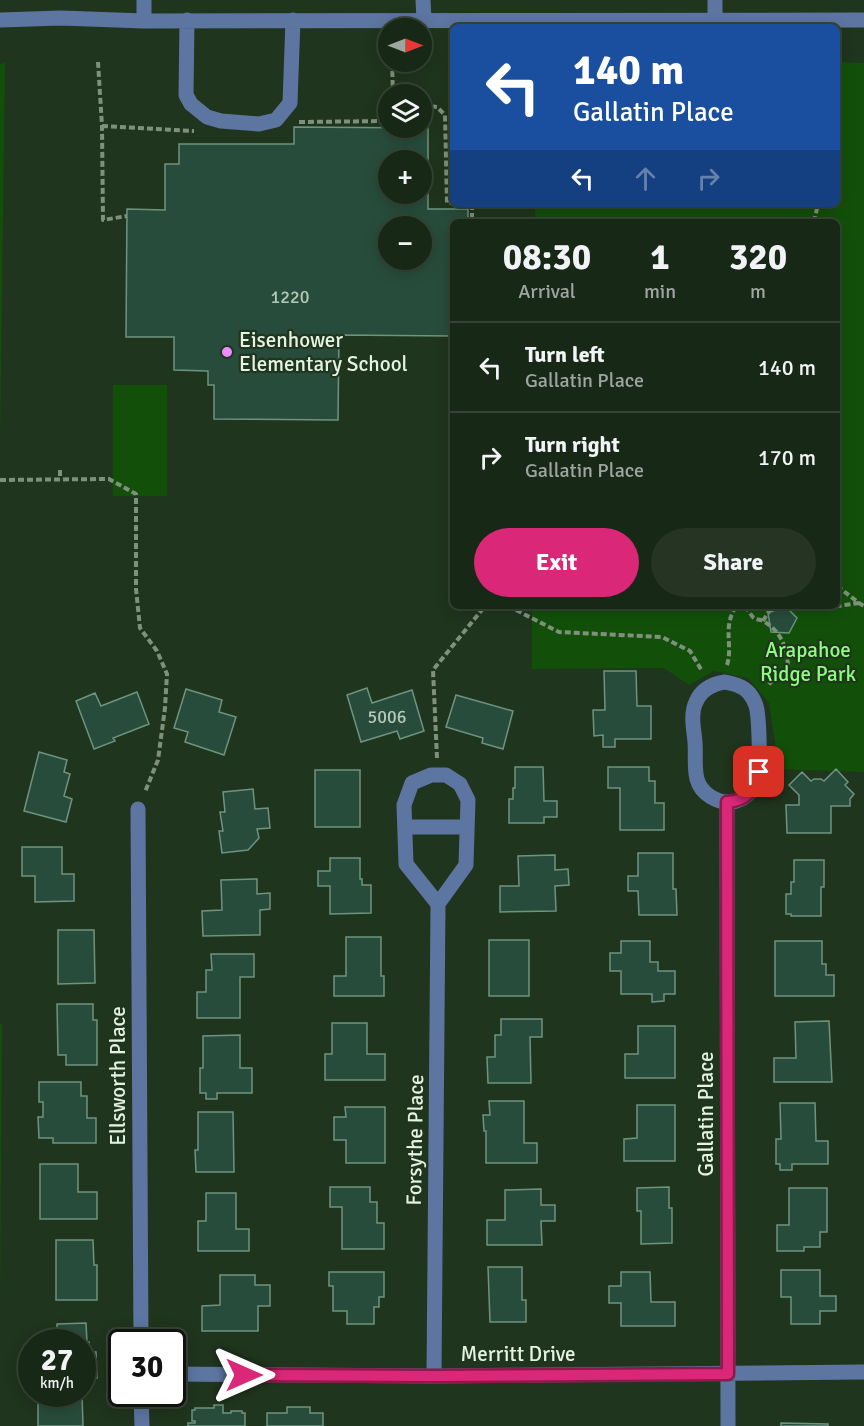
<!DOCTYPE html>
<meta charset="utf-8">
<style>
:root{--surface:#182816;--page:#253423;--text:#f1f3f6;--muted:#9fa6a1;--line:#364435;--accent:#db2777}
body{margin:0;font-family:Signika,sans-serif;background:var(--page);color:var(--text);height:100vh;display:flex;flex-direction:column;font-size:22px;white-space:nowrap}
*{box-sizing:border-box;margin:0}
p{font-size:20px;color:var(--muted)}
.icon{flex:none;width:33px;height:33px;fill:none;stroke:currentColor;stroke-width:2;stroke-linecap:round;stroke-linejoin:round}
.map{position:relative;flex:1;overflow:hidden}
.drawer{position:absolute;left:450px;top:219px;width:390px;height:390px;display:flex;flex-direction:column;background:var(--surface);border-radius:9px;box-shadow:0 3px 15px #0003,0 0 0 2px var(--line)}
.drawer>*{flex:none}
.banner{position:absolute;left:450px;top:24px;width:390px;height:183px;border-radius:9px;box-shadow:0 3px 15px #0003,0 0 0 2px var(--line);background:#1a4fa0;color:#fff;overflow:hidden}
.needle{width:39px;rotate:90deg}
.controls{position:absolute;left:378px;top:18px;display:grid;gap:12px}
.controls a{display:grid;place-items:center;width:54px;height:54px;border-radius:50%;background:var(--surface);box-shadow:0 3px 15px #0003,0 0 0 2px var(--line);font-size:30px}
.speed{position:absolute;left:18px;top:1329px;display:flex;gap:12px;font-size:30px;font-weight:700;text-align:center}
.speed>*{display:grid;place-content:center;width:78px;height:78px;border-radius:50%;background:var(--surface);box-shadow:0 3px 15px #0003,0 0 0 2px var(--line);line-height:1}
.speed small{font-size:15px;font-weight:400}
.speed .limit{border:3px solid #111;border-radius:9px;background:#fff;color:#111}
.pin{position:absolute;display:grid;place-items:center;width:51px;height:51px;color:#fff;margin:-26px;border-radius:12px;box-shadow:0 3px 9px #0006}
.me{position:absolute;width:66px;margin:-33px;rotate:90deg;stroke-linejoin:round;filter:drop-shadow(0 0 4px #0008)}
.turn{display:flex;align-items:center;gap:21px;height:126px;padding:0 24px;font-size:27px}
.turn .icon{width:78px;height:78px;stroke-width:2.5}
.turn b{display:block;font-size:42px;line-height:51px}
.lanes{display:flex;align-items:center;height:57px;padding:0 24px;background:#0003;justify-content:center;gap:30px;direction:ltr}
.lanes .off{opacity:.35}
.eta{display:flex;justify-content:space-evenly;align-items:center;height:102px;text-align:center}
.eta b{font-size:36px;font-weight:700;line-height:42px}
.primary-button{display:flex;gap:12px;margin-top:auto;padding:12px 24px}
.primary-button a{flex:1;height:69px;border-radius:36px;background:var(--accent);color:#fff;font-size:24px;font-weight:700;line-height:69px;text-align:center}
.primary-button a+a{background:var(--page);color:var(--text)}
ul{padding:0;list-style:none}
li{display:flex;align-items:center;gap:18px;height:90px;padding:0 24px;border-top:2px solid var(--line)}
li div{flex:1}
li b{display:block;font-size:22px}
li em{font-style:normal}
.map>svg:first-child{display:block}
.green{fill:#12500a}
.building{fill:#284c3b;stroke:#6e9480;stroke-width:1.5;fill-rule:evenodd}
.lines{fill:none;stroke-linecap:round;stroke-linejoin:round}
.path{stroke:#7f917d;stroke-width:4;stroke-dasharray:6 3;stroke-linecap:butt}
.minor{stroke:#5d75a1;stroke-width:15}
.route-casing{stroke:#8e194d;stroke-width:15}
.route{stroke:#db2777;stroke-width:10}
.poi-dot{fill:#eb8dfc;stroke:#20351d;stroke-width:2}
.labels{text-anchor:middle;stroke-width:4.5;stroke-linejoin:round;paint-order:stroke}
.number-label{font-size:18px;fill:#b6c9b9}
.poi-label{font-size:21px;fill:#e5f3e3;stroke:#20351d;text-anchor:start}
.park-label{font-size:21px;fill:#8dfd7f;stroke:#20351d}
.street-label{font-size:21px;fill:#e5f3e3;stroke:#20351d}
</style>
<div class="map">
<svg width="864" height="1426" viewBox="0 0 864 1426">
<rect width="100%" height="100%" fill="#20351d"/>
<path class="green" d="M837,62L864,63V772L779,769L769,703L748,678L714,671L689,685L664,668L532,669V606H837V222H535V204H837Z
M5,63L0,444V64Z
M113,385H167V496H113Z
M0,1024H2L0,1313Z"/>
<path class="building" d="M294,127L428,128V209H468V222H453V336L339,335L338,420L214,419V385H208V371L174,370V337H126L127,209L165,210V164H179V144H294ZM388,160H422V194H388ZM388,226H422V260H388Z
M785,606L797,618L789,633L771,632L768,613Z
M604,671H636L637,706H651V739H615V747H603V735L594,736L593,710H605Z
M367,688L372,703L412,690L424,731L400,739L397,731L361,742L347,695Z
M186,689L222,700L219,712L236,717L224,755L185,742L188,732L174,728Z
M137,692L149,724L113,738L115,741L94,749L76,701L95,693L101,706Z
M456,695L513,711L503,749L482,743L483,738L446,727Z
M39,752L67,760L64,772L70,774L64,796L72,799L66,822L24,811Z
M515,767H543L544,801H557V817H544V823H509V799H513V788H515Z
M608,767H649V781H655V803H664V830H620V788H608Z
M836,769L848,782L845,785L854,794L850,799V806H831V833H787L786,805H799V795L789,785L802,772L811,781L814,779H821L824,781Z
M315,770H360V827H315Z
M253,789L255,809L268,808L270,828L257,829L259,838L248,850L222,853L219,831H223L220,812H225L223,792Z
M22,847H62V874H74V901L35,902V876H22Z
M638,853H673V889H676L677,915H639L638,891H628V876H638Z
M555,855V870L568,869L569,885L555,886L556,911L500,912V886H519L518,856Z
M330,858H360V879H362V885H371V913L330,914V886H318V871H330Z
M794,860H824V887H821V916H791V914H786V894H791V882H794Z
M257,879V894L270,893V909L260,910V935L203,936L202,911L222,910L221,880Z
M58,930H94L95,983L58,984Z
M346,937H381V976H384V996H334V976H346Z
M489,940H529V996H489Z
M621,941H650V962H658V971H675V994H664V1001L652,1002V994H621V971H610V953H621Z
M775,941H822V964H826V975H834V996H775Z
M211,954H254V977H240V1018H197V992H206V970H212Z
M57,1004H93V1020H97V1065H66V1055H58Z
M501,1019H542V1037H530L531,1083H488L487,1057H495V1035H501Z
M829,1021L832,1082H774V1058H796L795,1022Z
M332,1023H367V1054H385V1080H325V1054H332Z
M638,1026H675V1078H625V1054H638Z
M240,1035V1068H252V1093H217V1099H206V1093H200V1068H203V1036Z
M39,1082H81V1096H87V1118H96V1143H53V1138H39L38,1117H43V1102H39Z
M489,1101H524V1143H537V1163H486V1131H484L483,1115H490Z
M780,1103H815L816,1141H828V1164H792V1170H780V1164H776V1139H781Z
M637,1105H675V1161H624V1139L637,1138Z
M345,1107H385V1163H346V1140H334V1117H346Z
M198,1112H233L234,1172H196L195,1150H198Z
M40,1164H78V1192H97V1219H40Z
M330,1187H370V1202H377V1223H384V1249H342V1207H330Z
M669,1187V1208H672V1243L641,1244V1211H637V1188Z
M789,1188H827V1232H820V1247H804V1251H777V1225H789Z
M541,1189V1205H555V1221H541L542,1245H487V1220H505V1190Z
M206,1193H236V1229H249V1251H198V1221H206Z
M56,1240H93L94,1265H97V1300H56Z
M488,1267H522V1300H526V1322H490Z
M781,1270H820V1296H836V1311H820V1324H791V1297H781Z
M329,1272H384V1297H379V1307H374V1324H347V1311H333V1286H329Z
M621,1272H650L651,1302H675V1326H621V1303H609V1286H621Z
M220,1275H255V1285H270V1306H258V1331H202V1306L220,1305Z
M86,1323L87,1342H89V1352H96L97,1378H82V1342H44V1336H57V1324Z
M82,1394L83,1426H38V1395Z
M214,1405H223V1413H231V1411H242V1413H245V1426H188V1423H195V1421H192V1410H195V1408H214Z
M287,1407H310V1413H323V1426H267V1413H287Z
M781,1423L828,1424V1426H781Z"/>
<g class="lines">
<path class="path" d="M98,62L102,126L103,220L127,216
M392,62L393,94
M422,105L437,107L445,115L447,203H453
M299,122L388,121
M102,126L194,131
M472,204V222
M814,222L818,204
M60,470V479
M0,480L109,479L136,494V589L140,628L157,651L167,674L165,708L158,760L145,792
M837,586L859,603L864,606
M508,606L559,632L662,637L690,651L702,671
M745,606C748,609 751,616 754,618C756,620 760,619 763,621C780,630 787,647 788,666L767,686
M800,606L816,609L859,603
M763,621L771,608L779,606
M727,665C732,650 726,635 730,620C731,615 734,610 736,606
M437,758L433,670L485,606"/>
<path class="minor" d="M423,0L424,20
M0,20L61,18L144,21L864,20
M187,20L186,95L191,104L207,117L221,121L259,124L276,120L290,103L293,20
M715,20V0
M144,21V0
M725,682C734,684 743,686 749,693C753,698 756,704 757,710C759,722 761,772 757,782C753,792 743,800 733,802C718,804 701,794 697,779C694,768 696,754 695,742C694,730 690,714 696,702C701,690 712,684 725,682Z
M727,802L728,1426
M138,809L141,1342
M405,827H467
M172,1374L434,1376L864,1372
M434,1376L438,904L466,865L468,800L460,784L446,775H431L412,783L404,805L406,864L438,904
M141,1394L142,1426"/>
</g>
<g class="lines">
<g class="route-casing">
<path id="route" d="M244,1375L434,1376L728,1374L727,802C745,801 756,790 759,772"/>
</g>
<use href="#route" class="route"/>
</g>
<circle class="poi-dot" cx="227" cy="352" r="6"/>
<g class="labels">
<g class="number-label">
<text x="290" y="303">1220</text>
<text x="387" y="723">5006</text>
</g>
<g class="poi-label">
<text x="239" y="347">Eisenhower<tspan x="239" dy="24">Elementary School</tspan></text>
</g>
<g class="park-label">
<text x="808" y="657">Arapahoe<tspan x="808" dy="24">Ridge Park</tspan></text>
</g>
<g class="street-label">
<text transform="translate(118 1076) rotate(-90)" y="7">Ellsworth Place</text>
<text transform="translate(706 1114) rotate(-90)" y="7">Gallatin Place</text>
<text transform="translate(415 1140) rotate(-89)" y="7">Forsythe Place</text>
<text x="518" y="1361">Merritt Drive</text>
</g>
</g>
</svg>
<div class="controls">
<a><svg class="needle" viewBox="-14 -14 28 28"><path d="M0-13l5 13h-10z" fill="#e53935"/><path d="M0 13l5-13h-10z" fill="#9fa6a1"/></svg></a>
<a><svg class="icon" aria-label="layers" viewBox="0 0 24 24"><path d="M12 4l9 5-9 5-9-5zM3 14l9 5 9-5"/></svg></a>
<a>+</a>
<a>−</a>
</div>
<div class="speed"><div>27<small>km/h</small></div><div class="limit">30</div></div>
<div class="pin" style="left:759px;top:772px;background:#d93025"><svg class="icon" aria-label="arrive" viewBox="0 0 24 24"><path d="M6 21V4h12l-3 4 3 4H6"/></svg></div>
<svg class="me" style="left:244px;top:1375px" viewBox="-20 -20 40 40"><path d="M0-17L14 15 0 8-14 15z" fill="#db2777" stroke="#fff" stroke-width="4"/></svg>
<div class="banner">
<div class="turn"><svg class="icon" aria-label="left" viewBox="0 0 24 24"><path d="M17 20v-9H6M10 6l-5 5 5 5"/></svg><div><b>140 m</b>Gallatin Place</div></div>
<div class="lanes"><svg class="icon" aria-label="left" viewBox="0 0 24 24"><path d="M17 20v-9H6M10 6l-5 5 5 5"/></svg><svg class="icon off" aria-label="ahead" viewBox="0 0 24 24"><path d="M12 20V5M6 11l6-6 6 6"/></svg><svg class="icon off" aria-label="right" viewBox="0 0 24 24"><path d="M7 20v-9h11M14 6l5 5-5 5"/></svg></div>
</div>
<section class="drawer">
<div class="eta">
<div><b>08:30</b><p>Arrival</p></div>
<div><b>1</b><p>min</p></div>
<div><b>320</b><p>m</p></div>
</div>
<ul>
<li><svg class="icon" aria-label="left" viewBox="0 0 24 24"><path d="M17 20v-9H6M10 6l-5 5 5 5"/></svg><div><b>Turn left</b><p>Gallatin Place</p></div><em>140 m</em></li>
<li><svg class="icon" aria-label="right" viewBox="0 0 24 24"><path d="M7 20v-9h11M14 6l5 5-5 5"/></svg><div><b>Turn right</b><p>Gallatin Place</p></div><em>170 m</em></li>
</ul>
<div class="primary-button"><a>Exit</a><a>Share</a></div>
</section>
</div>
